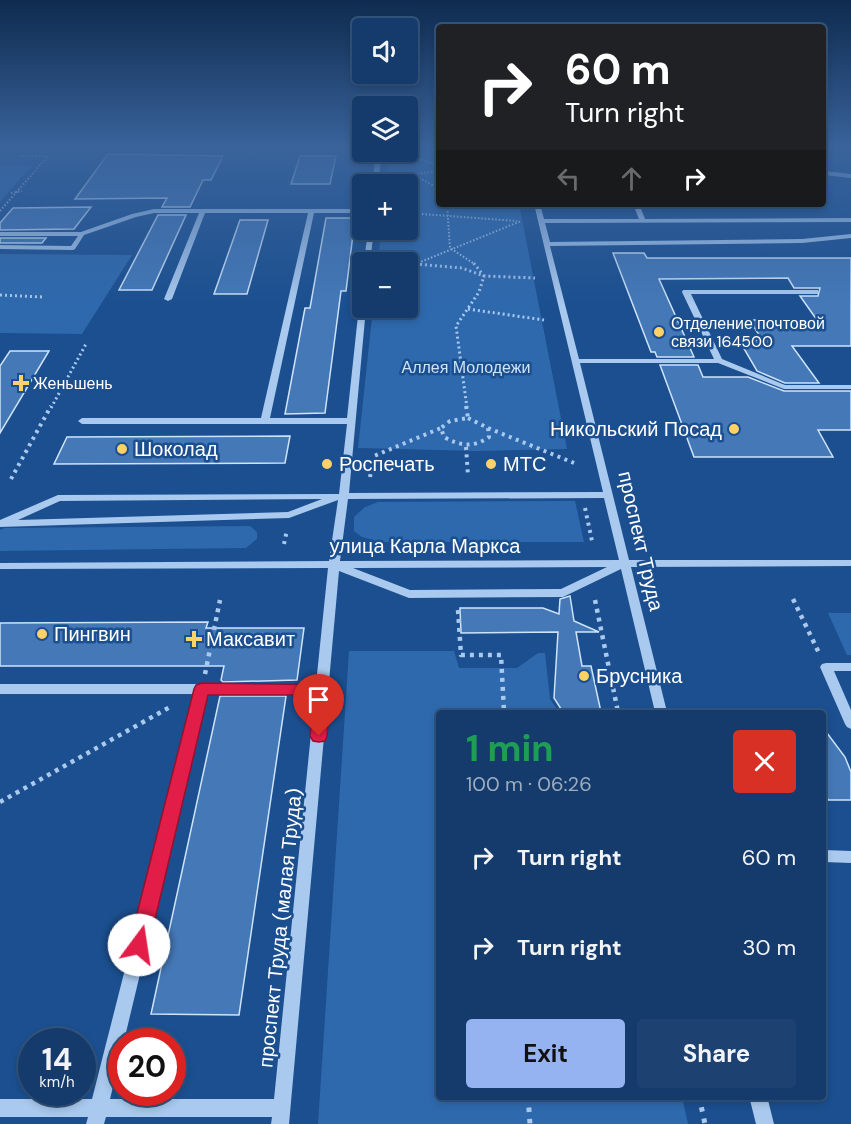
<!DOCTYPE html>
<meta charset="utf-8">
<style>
:root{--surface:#143b6b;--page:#1d4271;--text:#f1f3f6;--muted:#9dadc1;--line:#33557e;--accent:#95b2f1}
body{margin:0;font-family:"DM Sans",sans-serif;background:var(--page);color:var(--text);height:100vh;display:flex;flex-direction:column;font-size:22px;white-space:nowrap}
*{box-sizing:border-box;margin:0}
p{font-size:20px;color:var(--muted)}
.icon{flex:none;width:33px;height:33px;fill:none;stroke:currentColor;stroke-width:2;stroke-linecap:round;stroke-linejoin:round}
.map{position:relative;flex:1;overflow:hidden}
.sheet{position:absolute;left:436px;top:710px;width:390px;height:390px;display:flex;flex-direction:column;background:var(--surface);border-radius:6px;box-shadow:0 3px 9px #0003,0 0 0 2px var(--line)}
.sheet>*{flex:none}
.top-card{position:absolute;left:436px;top:24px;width:390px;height:183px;border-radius:6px;box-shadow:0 3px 9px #0003,0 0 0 2px var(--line);background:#202124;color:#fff;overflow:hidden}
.fabs{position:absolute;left:352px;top:18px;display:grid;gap:12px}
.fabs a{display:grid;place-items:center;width:66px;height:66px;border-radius:6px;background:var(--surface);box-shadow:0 3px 9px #0003,0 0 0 2px var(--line);font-size:30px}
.speed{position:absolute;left:18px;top:1028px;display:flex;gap:12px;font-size:30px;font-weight:700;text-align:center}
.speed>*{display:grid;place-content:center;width:78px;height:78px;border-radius:50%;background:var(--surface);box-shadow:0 3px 9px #0003,0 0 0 2px var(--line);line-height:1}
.speed small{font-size:15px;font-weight:400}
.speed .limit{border:9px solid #d22;background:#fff;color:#111}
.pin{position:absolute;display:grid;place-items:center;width:51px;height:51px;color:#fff;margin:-62px -26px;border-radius:50% 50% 50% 0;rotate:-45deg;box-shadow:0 0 6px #0007}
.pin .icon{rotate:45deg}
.me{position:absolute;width:66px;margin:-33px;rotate:14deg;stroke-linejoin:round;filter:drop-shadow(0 0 4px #0008)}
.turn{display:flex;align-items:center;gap:21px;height:126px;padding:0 30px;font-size:27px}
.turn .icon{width:78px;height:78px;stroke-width:2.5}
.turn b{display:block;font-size:42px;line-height:51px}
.lanes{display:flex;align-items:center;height:57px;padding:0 30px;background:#0003;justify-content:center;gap:30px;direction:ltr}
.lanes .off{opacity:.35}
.round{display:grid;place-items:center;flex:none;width:63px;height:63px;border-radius:6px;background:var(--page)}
.headline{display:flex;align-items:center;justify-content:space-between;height:102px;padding:0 30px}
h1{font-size:36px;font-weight:700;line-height:45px;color:#1e9e55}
.cta{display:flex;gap:12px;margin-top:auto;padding:12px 30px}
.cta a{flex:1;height:69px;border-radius:6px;background:var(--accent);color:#111;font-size:24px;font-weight:700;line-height:69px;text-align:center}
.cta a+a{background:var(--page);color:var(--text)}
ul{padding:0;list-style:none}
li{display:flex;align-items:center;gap:18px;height:90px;padding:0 30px}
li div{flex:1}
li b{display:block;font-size:22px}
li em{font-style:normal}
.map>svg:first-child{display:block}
.green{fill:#2e69ad}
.building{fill:#4478b7;stroke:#cfe3fa;stroke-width:1.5}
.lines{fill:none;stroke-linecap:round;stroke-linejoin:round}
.path-far4{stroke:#a9c9ee;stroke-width:2;stroke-dasharray:1.5 2;stroke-linecap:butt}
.path-far3{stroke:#a9c9ee;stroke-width:3;stroke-dasharray:2 3;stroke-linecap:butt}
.path-far2{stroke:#a9c9ee;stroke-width:4;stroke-dasharray:3 4.5;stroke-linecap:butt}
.path-far1{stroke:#a9c9ee;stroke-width:4.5;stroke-dasharray:4 5;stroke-linecap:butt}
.path{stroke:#a9c9ee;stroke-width:5;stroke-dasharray:4.5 7;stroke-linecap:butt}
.minor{fill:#a9c9ee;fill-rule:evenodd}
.route{fill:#e11d48;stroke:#92132f;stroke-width:1.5}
.poi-dot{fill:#ffd166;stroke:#1b4f8f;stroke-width:2}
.labels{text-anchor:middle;stroke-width:5;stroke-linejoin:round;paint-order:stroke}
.far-poi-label{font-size:16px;fill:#fff;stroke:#1b4f8f;text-anchor:start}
.far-park-label{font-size:16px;fill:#cfe3fa;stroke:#1b4f8f}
.poi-label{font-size:20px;fill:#fff;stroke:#1b4f8f;text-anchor:start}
.street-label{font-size:20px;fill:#fff;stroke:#1b4f8f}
</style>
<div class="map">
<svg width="851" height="1124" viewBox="0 0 851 1124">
<rect width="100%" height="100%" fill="#1b4f8f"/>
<path class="green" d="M408,148H439L440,204H519L567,449L478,451L358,448L373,308H408V262H378L381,230H408V184H386L390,152H408Z
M0,165H32L0,202Z
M0,254L132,255L82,334L0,333Z
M575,501L584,542H381L362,537L354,531V517L365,507L378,502Z
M250,526L257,532V539L246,548L0,551V530L5,528Z
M828,613H851V655H847Z
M349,651H454L459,668H517L538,653H545L550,699L559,712H440V1096L682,1097L688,1124H318Z"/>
<path class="building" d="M108,154L169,155L223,156L211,180H203L190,207H162L167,198L75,199Z
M300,156H336L330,184H291Z
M91,207L74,229L0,230V223L13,208Z
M158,215H186L152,290H119Z
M326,218H355L346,291H341L325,413L285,414L305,308H310Z
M240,220H268L247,294H214Z
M0,238H46L42,243H0Z
M613,253H644L647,258H851V346H792L819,383H785L757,371L739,340H762L750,320H817L800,296H818L820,288H794L788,278L659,279L694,357H657L655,352H651Z
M10,351H49L0,433V366Z
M660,365H698L703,377H748L784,391H851V430H818L833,457H694Z
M290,436L285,463L54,464L67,437Z
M570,596L574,621L599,632H576L582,666H591L601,712H563L554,698L558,632L461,633L460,608H543L559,614L560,599Z
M208,622L206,628H304L297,680L223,682L221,680L224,666H0V623Z
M220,696H286L239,1015L151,1014Z
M824,729L845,757L851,772V800H828L824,788Z"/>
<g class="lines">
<path class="path-far4" d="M398,152L440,166
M416,176L440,189
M391,184L422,173L440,171
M11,193L22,191
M447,204L450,248L473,263
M491,204L518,205
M0,211L48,156H19
M408,213L517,221
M418,263L521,221"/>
<path class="path-far3" d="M408,264L421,261
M415,264L462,268L484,276L535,278
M0,295L43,297
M468,309L544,320
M51,408L86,344
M467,408L456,326L479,292L484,276L472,261"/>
<path class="path-far2" d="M466,406L468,418
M468,418L488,428L489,437C473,448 460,446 444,437L441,428L450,421Z
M488,428L574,463
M466,447L468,476
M370,477L374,456L441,428
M11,479L51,406
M585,508L592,541
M284,544L287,530"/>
<path class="path-far1" d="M793,599L819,653
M595,600L618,712
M458,610L461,655H501L504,712
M205,674L220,600
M0,802L170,707"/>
<path class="path" d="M528,1096L530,1124
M699,1096L705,1124"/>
<path class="minor" d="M376,152H382L378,184H372Z
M824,171L851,174V178L824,175Z
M534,204H540L544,219H639L633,204H639L645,219L851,218V222L545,223L550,242L802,239L851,234V238L802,243L550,246L579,359H714L682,292L683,290H818V294H691L722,359L785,385H851V389H784L718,363H580L629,560H851V566L631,567L667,712H655L621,569L563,597L409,598L339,571L289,1124H271L272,1117H106L104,1124H86L88,1117H0V1099H92L195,694H0V684H316L328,568L0,569V563L329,561L338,500L289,518L0,527V520L58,495L339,494L347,424H82L78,421L82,418H261L308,213H205L172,299L168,301L164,299L199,213H154L136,217L84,235L75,249L73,250L0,249V245L71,246L78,236H0V232H81L132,214L154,209H363V213H314L270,418H347L359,306L363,304V308H366L349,493L603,492ZM604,498L619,560L340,561L348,499ZM322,499L288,512L18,520L60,501ZM607,567L561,589L410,590L353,568ZM207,694H315L274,1099H110L122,1050V1041H124Z
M368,230H374L370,262H364Z
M826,663H851V671H834L851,710V729L847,727L845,724L820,667L822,664Z
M824,850L851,851V863L824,862Z
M749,1096H767L774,1124H756Z"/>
</g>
<linearGradient id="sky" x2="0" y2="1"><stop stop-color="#0f2b4f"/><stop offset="0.48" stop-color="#39639b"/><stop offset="1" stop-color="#39639b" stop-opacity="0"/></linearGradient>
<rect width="851" height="306" fill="url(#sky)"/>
<path class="route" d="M202,683L329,685L331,689L327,736L325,741L319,742L313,741L310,736L315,695H208L149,945L146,951L139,954L132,951L129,945L194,689L196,685Z"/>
<g class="poi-dot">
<circle cx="659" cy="332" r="6"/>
<path d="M18 374h6v6h6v6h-6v6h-6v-6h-6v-6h6z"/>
<circle cx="734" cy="429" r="6"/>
<circle cx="122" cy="449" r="6"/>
<circle cx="327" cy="464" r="6"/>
<circle cx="491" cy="464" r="6"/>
<circle cx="42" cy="634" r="6"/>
<path d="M191 630h6v6h6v6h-6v6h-6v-6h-6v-6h6z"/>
<circle cx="584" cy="676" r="6"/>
</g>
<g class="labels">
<g class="far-poi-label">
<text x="671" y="329">Отделение почтовой<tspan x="671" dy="18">связи 164500</tspan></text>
<text x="33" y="389">Женьшень</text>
</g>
<g class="far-park-label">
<text x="466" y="373">Аллея Молодежи</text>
</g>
<g class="poi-label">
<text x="722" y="436" text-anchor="end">Никольский Посад</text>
<text x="134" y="456">Шоколад</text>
<text x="339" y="471">Роспечать</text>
<text x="503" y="471">МТС</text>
<text x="54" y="641">Пингвин</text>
<text x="206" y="646">Максавит</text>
<text x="596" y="683">Брусника</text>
</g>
<g class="street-label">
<text transform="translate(641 541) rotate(77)" y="7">проспект Труда</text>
<text x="425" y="553">улица Карла Маркса</text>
<text transform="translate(280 928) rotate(-84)" y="7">проспект Труда (малая Труда)</text>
</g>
</g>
</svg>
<div class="fabs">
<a><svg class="icon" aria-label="sound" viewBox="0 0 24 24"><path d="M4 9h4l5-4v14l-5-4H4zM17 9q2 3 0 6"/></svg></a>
<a><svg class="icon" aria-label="layers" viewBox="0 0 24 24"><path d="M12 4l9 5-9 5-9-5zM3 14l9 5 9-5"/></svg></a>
<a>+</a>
<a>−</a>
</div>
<div class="speed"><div>14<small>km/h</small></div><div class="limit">20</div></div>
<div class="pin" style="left:319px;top:736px;background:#d93025"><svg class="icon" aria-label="arrive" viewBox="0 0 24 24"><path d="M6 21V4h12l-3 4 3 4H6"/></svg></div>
<svg class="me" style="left:139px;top:945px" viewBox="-20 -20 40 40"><circle r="19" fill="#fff"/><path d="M0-13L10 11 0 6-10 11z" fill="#e11d48"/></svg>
<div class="top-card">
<div class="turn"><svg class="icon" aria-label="right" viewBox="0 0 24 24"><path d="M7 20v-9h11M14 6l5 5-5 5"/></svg><div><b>60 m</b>Turn right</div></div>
<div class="lanes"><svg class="icon off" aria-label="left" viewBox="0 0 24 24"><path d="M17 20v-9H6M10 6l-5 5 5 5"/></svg><svg class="icon off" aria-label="ahead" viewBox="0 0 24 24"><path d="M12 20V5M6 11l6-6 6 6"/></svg><svg class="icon" aria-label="right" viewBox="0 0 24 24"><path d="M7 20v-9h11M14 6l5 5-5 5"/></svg></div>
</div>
<section class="sheet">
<div class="headline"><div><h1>1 min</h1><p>100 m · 06:26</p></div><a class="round" style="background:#d93025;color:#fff"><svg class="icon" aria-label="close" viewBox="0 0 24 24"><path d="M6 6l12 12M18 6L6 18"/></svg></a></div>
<ul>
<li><svg class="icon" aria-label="right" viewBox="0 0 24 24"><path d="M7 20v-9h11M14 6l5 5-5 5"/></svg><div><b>Turn right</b></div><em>60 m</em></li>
<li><svg class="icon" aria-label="right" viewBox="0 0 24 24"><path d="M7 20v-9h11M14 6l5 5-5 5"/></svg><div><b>Turn right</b></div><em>30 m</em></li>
</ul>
<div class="cta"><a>Exit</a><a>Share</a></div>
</section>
</div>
